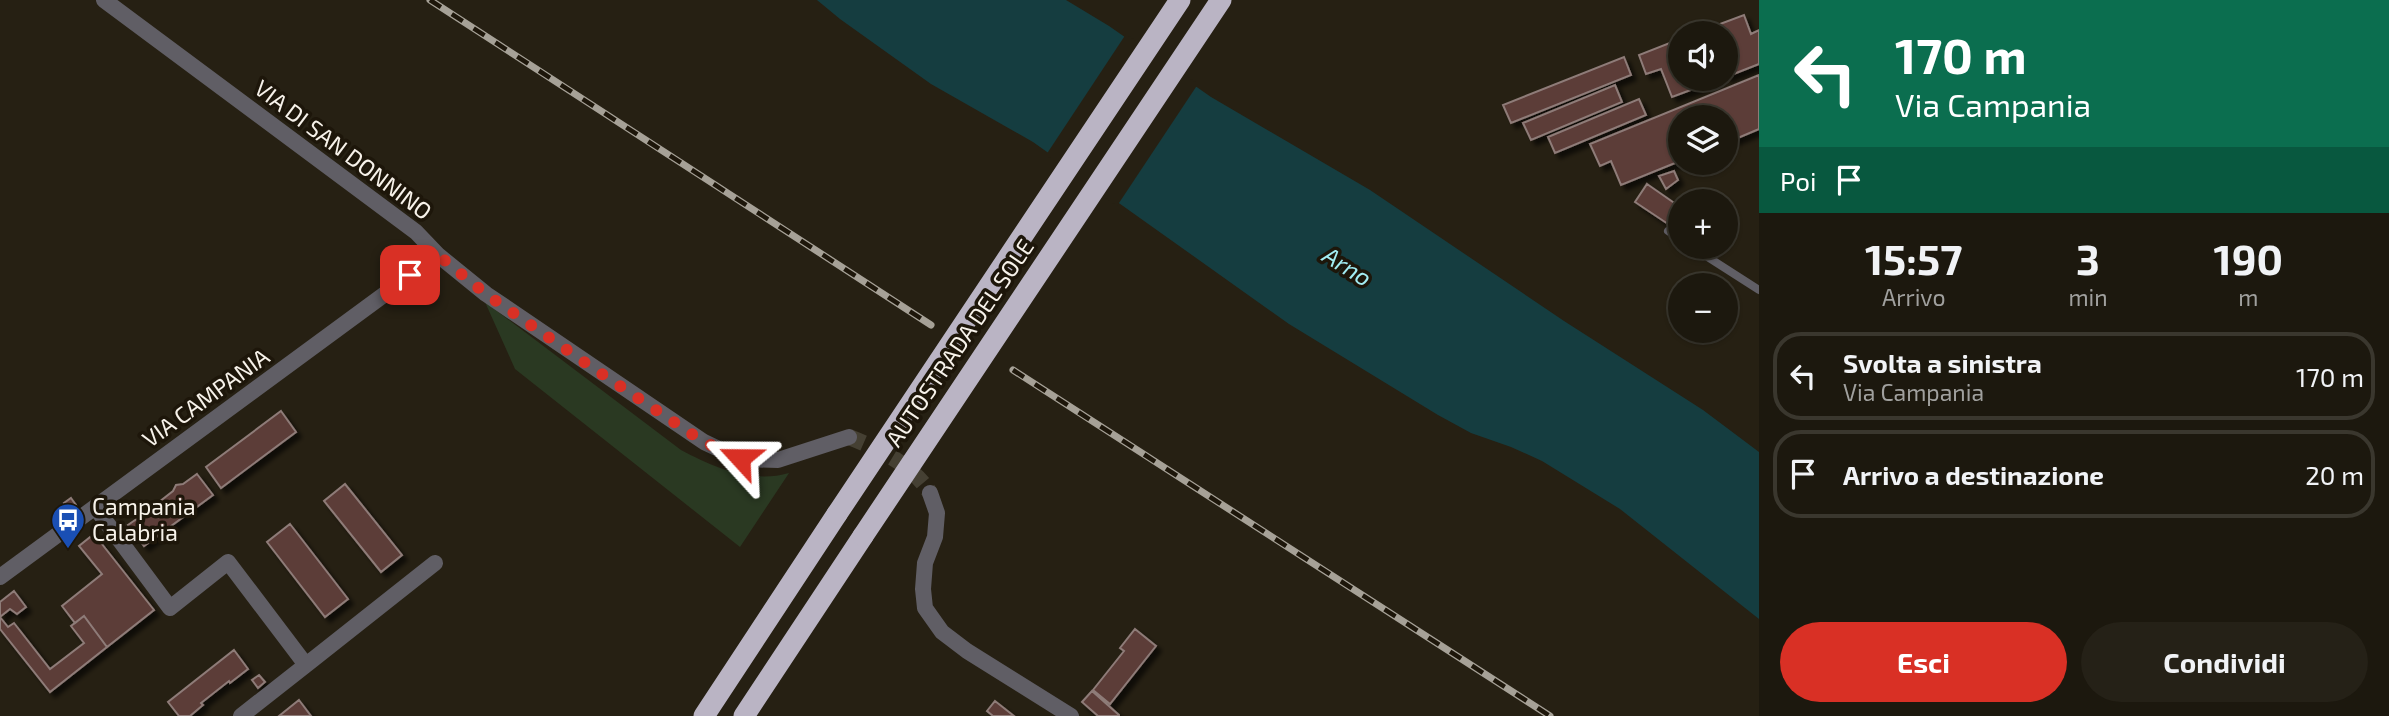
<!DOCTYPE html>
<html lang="it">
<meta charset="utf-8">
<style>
:root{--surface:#1c180e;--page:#252117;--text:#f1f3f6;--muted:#a0a09e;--line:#3a372e;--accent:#d93025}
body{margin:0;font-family:"Exo 2",sans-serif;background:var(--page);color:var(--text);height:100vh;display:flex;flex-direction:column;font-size:26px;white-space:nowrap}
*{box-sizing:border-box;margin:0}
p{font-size:23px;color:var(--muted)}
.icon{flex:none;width:38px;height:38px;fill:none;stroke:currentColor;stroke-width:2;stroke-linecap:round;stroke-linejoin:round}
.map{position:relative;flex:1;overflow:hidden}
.sheet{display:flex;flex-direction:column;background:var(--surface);width:630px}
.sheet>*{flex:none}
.hud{background:#0b6e4f;color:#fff;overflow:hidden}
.controls{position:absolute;left:1668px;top:21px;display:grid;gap:14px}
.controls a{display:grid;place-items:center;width:70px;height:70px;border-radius:50%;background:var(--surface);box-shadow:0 2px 5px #0004,0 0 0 2px var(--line);font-size:35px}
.pin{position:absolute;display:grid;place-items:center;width:60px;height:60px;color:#fff;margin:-30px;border-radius:14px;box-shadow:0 4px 10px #0006}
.me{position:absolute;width:77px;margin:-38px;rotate:294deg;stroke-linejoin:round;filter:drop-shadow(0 0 5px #0008)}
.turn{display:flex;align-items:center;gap:24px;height:147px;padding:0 21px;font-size:32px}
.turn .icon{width:91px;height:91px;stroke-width:2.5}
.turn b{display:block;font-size:49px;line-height:60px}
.then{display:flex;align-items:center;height:66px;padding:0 21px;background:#0003;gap:14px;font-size:26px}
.eta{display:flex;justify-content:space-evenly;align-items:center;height:119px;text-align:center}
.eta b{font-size:42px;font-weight:700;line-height:49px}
.cta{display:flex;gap:14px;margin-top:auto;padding:14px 21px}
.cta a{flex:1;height:80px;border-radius:42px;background:var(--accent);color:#fff;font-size:28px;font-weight:700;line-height:80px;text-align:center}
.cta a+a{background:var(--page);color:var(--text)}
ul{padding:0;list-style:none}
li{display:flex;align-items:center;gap:21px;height:88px;margin:0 14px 10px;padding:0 7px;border:4px solid var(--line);border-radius:28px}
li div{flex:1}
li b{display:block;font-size:26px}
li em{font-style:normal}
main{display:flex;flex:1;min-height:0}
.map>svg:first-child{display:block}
.green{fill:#2a3922}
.water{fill:#153d40}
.pier{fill:#262013}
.building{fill:#5b3c38;stroke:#8e7b78;stroke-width:2;filter:url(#shadow)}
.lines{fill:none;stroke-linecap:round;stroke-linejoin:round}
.street-tunnel{stroke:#454033;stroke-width:16;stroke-dasharray:16 8;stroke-linecap:butt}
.lane{stroke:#605e65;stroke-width:8}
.street{stroke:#605e65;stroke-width:16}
.highway{stroke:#bab4c4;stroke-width:21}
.rail-casing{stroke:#a6a197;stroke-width:7}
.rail{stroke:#1d160a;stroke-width:4.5;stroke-dasharray:13;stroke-linecap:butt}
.highway-bridge{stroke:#bab4c4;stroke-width:21}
.route{stroke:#d93025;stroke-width:12;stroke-dasharray:0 21.6}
.labels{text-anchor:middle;stroke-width:7;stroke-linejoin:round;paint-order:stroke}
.street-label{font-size:23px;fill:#f7f2ea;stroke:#1d160a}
.poi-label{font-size:23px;fill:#f7f2ea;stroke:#1d160a;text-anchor:start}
.water-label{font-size:24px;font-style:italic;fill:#a2edf3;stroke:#1d160a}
</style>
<main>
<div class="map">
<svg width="1759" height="716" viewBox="0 0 1759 716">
<defs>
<filter id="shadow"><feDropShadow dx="5" dy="5" stdDeviation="2" flood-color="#0009"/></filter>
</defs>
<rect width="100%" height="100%" fill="#262013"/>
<path class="green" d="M485,302L681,450C713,467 752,484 789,473L740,547L515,369Z"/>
<path class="water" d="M817,0H1066L1109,26L1211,97L1370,190L1564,321L1703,410L1759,452V619L1620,509L1542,461L1511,447L1471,433L1438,415L1289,324L1033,142L931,84L840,19Z"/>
<path class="pier" d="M1126,34L1198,84L1117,206L1046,155Z"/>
<path class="building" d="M1744,15L1751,34L1759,30V64L1726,77V33H1696Z
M1680,39V79H1720L1672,97L1661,69L1646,74L1639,55Z
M1624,57L1631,75L1511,123L1503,105Z
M1759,75V129L1726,143V117H1680V161L1621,185L1611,161L1600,166L1590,144Z
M1615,85L1622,102L1531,140L1523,123Z
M1639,99L1646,115L1555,153L1548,137Z
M1674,171L1678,180L1666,189L1659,176Z
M1647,184L1680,207L1668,224L1635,202Z
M281,411L296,432L221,488L206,467Z
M197,474L213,495L144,546L128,525L141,516L143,508L150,509L173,491L176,485L183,484Z
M345,484L402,555L381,572L324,501Z
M71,498L76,505L69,510L64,503Z
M290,524L348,599L325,617L267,542Z
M94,534L154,610L107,647L84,616L75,623L62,606L102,574L79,546Z
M14,591L26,607L17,614L10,609L0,617L8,627L14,623L50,669L84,643L71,626L84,616L107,647L50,692L0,629V602Z
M1135,629L1156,646L1110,704L1093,690L1124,651L1120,648Z
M234,650L248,669L230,683L229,681L201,703L203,705L190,716H179L168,702Z
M259,675L265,682L258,688L252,680Z
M1092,691L1119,715V716H1098L1082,702Z
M299,700L311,716H279Z
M995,701L1014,716H993L987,711Z"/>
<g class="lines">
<path class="street-tunnel" d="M849,437C879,449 913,465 930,493"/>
<path class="lane" d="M1668,231L1680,239
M1692,247L1759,290"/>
<path class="street" d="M104,0L416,232L438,255L486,294L704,442L740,459L778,460L849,437
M930,493L937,513L935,537L925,563L923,589L925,608L942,632L967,651L1071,716
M95,507L170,608L228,562L306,665L241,716
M0,577L438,255
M306,665L435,563"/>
<path class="highway" d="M704,716L837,514
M744,716L863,536"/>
<g class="rail-casing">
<path id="rail" d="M430,0L931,325
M1013,370L1550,716"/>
</g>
<use href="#rail" class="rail"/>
<path class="highway-bridge" d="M837,514L1180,0
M863,536L1221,0"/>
</g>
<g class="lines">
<path class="route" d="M410,275L438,255L486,294L590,366L704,442L740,458"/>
</g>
<defs>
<g id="bus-pin" transform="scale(1.75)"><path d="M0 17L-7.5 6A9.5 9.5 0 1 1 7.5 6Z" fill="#1a4fb4" stroke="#1d160a"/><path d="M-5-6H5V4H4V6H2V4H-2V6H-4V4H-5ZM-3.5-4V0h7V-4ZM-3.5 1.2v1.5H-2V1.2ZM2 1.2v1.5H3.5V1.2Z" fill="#fff"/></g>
</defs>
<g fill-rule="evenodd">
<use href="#bus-pin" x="68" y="520"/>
</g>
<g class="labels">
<g class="street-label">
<text transform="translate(343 150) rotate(37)" y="8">VIA DI SAN DONNINO</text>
<text transform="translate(960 343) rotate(-56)" y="8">AUTOSTRADA DEL SOLE</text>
<text transform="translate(206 398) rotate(-36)" y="8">VIA CAMPANIA</text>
</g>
<g class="poi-label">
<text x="92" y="515">Campania<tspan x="92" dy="26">Calabria</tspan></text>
</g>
<g class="water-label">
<text transform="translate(1347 267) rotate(32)" y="8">Arno</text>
</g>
</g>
</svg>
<div class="controls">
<a><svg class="icon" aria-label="sound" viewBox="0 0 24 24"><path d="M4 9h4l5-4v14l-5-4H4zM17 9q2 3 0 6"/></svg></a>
<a><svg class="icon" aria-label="layers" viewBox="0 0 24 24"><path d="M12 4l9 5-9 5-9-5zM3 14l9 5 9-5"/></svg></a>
<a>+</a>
<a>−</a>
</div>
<div class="pin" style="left:410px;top:275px;background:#d93025"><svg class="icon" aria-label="arrive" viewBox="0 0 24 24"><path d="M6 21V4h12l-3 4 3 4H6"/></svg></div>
<svg class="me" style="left:740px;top:458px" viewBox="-20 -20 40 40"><path d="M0-17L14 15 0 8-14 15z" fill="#d93025" stroke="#fff" stroke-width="4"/></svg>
</div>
<section class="sheet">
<div class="hud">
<div class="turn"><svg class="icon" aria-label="left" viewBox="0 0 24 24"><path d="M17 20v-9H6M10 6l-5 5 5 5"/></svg><div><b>170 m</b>Via Campania</div></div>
<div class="then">Poi<svg class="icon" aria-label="arrive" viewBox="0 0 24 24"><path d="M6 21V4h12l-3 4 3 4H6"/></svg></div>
</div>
<div class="eta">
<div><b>15:57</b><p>Arrivo</p></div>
<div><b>3</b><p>min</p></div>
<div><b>190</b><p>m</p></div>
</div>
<ul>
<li><svg class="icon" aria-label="left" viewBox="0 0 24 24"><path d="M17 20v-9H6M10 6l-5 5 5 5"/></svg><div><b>Svolta a sinistra</b><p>Via Campania</p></div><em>170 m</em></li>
<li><svg class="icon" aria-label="arrive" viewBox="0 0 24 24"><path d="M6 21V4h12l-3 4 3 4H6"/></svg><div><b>Arrivo a destinazione</b></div><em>20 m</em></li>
</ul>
<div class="cta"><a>Esci</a><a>Condividi</a></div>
</section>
</main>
